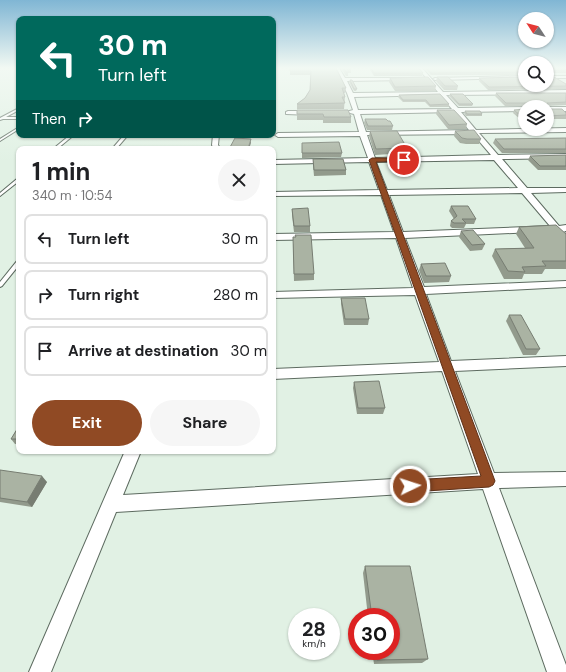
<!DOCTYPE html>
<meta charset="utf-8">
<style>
:root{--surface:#fff;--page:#f6f6f6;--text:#202124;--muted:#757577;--line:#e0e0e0;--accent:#904a24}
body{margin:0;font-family:"DM Sans",sans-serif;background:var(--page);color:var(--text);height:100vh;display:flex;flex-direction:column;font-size:15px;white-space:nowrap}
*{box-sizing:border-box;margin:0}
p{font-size:13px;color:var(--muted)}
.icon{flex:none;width:22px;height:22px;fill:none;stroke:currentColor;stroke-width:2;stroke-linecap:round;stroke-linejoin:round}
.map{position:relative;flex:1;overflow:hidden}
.sheet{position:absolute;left:16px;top:146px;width:260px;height:308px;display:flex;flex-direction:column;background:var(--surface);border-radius:8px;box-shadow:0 1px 3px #0004}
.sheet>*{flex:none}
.hud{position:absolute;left:16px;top:16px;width:260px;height:122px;border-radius:8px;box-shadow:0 1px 3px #0004;background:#00695c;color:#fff;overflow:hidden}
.needle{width:26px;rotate:306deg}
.tools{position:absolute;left:518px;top:12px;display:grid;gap:8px}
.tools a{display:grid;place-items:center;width:36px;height:36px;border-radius:50%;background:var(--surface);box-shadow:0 1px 3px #0004;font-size:20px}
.speed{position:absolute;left:288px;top:608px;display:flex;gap:8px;font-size:20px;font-weight:700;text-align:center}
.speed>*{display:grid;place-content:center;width:52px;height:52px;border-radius:50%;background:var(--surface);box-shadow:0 1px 3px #0004;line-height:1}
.speed small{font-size:10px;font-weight:400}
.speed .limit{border:6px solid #d22;background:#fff;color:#111}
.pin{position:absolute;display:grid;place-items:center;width:34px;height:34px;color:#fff;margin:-17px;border:2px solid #fff;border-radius:50%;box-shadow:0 1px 4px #0007}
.me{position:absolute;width:44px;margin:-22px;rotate:86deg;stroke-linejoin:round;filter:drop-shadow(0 0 3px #0008)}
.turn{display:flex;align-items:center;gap:14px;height:84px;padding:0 16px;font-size:18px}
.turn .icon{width:52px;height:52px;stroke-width:2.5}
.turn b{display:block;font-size:28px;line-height:34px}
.then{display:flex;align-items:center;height:38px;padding:0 16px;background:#0003;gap:8px;font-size:15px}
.round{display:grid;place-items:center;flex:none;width:42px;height:42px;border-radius:21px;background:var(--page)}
.summary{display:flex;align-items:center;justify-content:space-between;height:68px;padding:0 16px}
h1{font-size:24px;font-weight:700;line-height:30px}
.primary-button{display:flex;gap:8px;margin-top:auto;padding:8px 16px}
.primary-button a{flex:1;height:46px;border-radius:24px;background:var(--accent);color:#fff;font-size:16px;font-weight:700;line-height:46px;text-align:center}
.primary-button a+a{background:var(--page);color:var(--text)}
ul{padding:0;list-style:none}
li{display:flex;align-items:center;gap:12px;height:50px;margin:0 8px 6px;padding:0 8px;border:2px solid var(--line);border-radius:8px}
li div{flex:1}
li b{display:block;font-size:15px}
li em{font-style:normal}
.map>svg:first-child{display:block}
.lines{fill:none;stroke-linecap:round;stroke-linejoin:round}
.service-casing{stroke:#5d6b60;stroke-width:2}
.minor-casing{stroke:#5d6b60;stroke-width:2}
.service{fill:#fff;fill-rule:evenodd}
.minor{fill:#fff;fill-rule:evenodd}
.wall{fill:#929a8c}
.shaded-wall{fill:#777d72}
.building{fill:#aab3a3;stroke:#777d72}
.route{fill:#904a24;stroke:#5e3017}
</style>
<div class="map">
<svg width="566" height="672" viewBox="0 0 566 672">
<rect width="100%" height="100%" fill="#e1f1e4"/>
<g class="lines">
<g class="service-casing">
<path id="service" d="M19,108V110L6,117H19V119H3L0,120V118Z
M19,127V129L0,141V139Z
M70,135H74L57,149H53Z
M124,135H128L116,149H112Z
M18,178H19V181L0,196V193Z
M17,261H19V265L2,286L0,287V282Z"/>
</g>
<g class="minor-casing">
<path id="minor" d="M335,68H339L345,78H406L408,79L406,80L347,81L353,93L438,92L418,68H422L443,92L566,90V94L446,95L458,108L525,107V111L461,112L476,130L566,128V132L479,133L498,155L566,154V158L502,159L527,188H566V192L531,193L559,226L566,225V231H564L566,233V242L563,241L554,231L405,238L424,287L566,281V287L426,294L451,361L566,356V366L455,371L494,473L566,472V486L499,488L566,665V672H547L483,489L116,512L51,672H29L125,451H141L123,495L478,474L442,371L273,379V369L439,362L415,295L273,298V292L413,288L396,238L273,240V234L394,232L381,195L273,196V192L379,190L369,162L273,164V160L368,158L360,136L278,137L275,135L278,133L359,132L354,114L346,112L353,110L347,93ZM440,95L452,109L358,110L354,97ZM454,112L469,130L366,132L360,114ZM473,134L491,155L375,158L367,135ZM494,160L518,188L387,190L376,162ZM522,193L550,226L403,232L389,195Z
M525,76V78L435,80L433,79L435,78Z
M547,76H566V78H547Z
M547,107H566V111H547Z
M288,111H312L315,113L312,115L286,114V112Z
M213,135H219L218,145L221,149H214L212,145Z"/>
</g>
<use href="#service" class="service"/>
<use href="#minor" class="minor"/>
</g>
<path class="wall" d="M290,68H336L346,88L345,93H344L345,97L344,109H297V104L305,98L310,90V75H290Z
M341,68H351V73H348V76H346Z
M369,68H419L423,73L422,76H374Z
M424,68H525V75H431Z
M547,68H566V73H547V76Z
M437,77L458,86L457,90H444L436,81Z
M390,78L436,86L435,91H395L389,82Z
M479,78L566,84V89L488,90L479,81Z
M350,80L357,89L356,91H354L349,82Z
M496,93H566V105L547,106V109L566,113V119H547V107H526V106H505L495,96Z
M440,94L449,104V107H430L425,102H403L398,97L399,95Z
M450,94L473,104L472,106H459L449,96Z
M525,109V119H520L513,113L514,110Z
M297,110L351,117V123H323V120H297Z
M437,110L467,124L466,129H448L436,114Z
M465,111L482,114V116H466L464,113Z
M365,119L388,121L393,126L392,130H367L364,123Z
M370,131L407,148L406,153L375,155L369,136Z
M455,131L481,139L479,144H466L460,143L454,136Z
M566,138V153H502L493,143L495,139Z
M302,143L342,153L341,157L302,158Z
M566,155V170H538L528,160L530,156Z
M313,159L346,170V175L314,176L313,165Z
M451,206L476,219L474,224H466L464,228H452L450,226L451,221L454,219L449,211Z
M292,209L310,226V232H294L292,215Z
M519,227L566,234V269H545L542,274H524L522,279H504L492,256L495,249L525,248L516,234Z
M461,231L485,244L482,250L470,251L459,237Z
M293,243L314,274V280L294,281Z
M421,264L451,276L449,282L424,283L419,270Z
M341,298L369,319L368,325H344L341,304Z
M509,315L540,349L536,355H523L506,321Z
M354,382L385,408L383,414H357L353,388Z
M19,426V444H15L11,439Z
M0,470L47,482L32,507L0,502Z
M365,566L428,659L422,663L374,664L372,651H391V617H368L363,573Z"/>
<path class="shaded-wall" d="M251,139V143L249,149H248Z
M42,476L47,482L32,507L27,502Z"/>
<path class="building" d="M290,68H336L346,88H342L345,97H342L345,103L297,104L305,98L310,90L311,71H290Z
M344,68H351H347L349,72H346Z
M371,68H419L423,73H374Z
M427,68H525V72L431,73Z
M547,68H566V70L547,71Z
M547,76L554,77L566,84V86L489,87L479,78L525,77V85H547Z
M428,77L436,86L395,87L390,78Z
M437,77H448L458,86H445Z
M350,80H352L357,89H354Z
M496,93H566V102L547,103V109H562L566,113V115L547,116V107H527V103H506Z
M440,94L449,104L430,105L426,100H403L399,95Z
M450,94H463L473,104H459Z
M525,109V116H521L514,110Z
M297,110H348L351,117H324L323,114H297Z
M437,110H454L467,124L449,125Z
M465,111H480L482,114H467Z
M365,119H386L388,121H390L393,126H368Z
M474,130L481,139H467L462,138L455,131Z
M370,131H397L407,148L376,149Z
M235,138L251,139L248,149H229Z
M566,138V149H504L495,139Z
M339,142L342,153H302V143Z
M566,155V166H540L530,156Z
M313,159H343L346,170H314Z
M451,206H468L476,219H462L466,223H454L451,221L457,216Z
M308,208L310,226H294L292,209Z
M556,225L566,234V261H542L546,266L522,267L525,272L508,271L495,249L534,248L519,227Z
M473,230L485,244L472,245L461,231Z
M295,235H311L314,274H294L293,237H296Z
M445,263L451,276H426L421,264Z
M341,298H365L369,319H345Z
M509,315H521L540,349H526Z
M379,381L385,408H358L354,382Z
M19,426V439H11Z
M0,470L42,476L27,502L0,498Z
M365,566H410L428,659L377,660L376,651H391V617H372Z"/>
<linearGradient id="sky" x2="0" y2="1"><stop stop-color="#80b6d4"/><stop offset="0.42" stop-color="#f2f9f3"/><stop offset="1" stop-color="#f2f9f3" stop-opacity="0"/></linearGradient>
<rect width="566" height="162" fill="url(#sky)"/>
<path class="route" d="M372,158H404L406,160L404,161L376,162L495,481L493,485L489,487L410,492L406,490L404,486L406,482L410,480L481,476L369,160Z"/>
</svg>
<div class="tools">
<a><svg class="needle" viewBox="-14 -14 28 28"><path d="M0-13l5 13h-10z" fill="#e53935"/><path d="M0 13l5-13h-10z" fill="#757577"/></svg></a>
<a><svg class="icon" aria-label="search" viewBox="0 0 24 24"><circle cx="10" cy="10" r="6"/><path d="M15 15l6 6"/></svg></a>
<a><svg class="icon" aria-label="layers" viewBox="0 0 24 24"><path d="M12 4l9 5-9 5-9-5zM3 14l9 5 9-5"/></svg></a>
</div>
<div class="speed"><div>28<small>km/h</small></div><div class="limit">30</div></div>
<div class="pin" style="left:404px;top:160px;background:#d93025"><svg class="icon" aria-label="arrive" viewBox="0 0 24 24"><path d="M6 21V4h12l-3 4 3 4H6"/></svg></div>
<svg class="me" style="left:410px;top:486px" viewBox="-20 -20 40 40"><circle r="17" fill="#904a24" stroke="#fff" stroke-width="3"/><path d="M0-11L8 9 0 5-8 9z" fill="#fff"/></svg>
<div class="hud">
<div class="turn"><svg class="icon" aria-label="left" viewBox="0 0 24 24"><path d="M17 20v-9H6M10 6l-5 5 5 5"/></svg><div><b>30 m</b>Turn left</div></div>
<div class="then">Then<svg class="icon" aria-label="right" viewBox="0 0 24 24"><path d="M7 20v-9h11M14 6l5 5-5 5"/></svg></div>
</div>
<section class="sheet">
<div class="summary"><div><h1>1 min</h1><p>340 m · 10:54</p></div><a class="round"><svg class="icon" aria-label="close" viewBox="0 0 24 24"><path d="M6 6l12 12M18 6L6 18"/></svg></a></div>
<ul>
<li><svg class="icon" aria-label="left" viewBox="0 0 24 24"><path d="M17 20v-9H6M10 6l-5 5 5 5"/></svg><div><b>Turn left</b></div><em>30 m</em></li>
<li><svg class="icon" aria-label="right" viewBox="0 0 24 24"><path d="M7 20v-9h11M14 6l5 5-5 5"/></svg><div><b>Turn right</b></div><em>280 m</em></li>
<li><svg class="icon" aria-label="arrive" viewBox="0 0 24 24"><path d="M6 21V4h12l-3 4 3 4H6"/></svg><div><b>Arrive at destination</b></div><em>30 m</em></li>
</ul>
<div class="primary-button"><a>Exit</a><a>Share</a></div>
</section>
</div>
